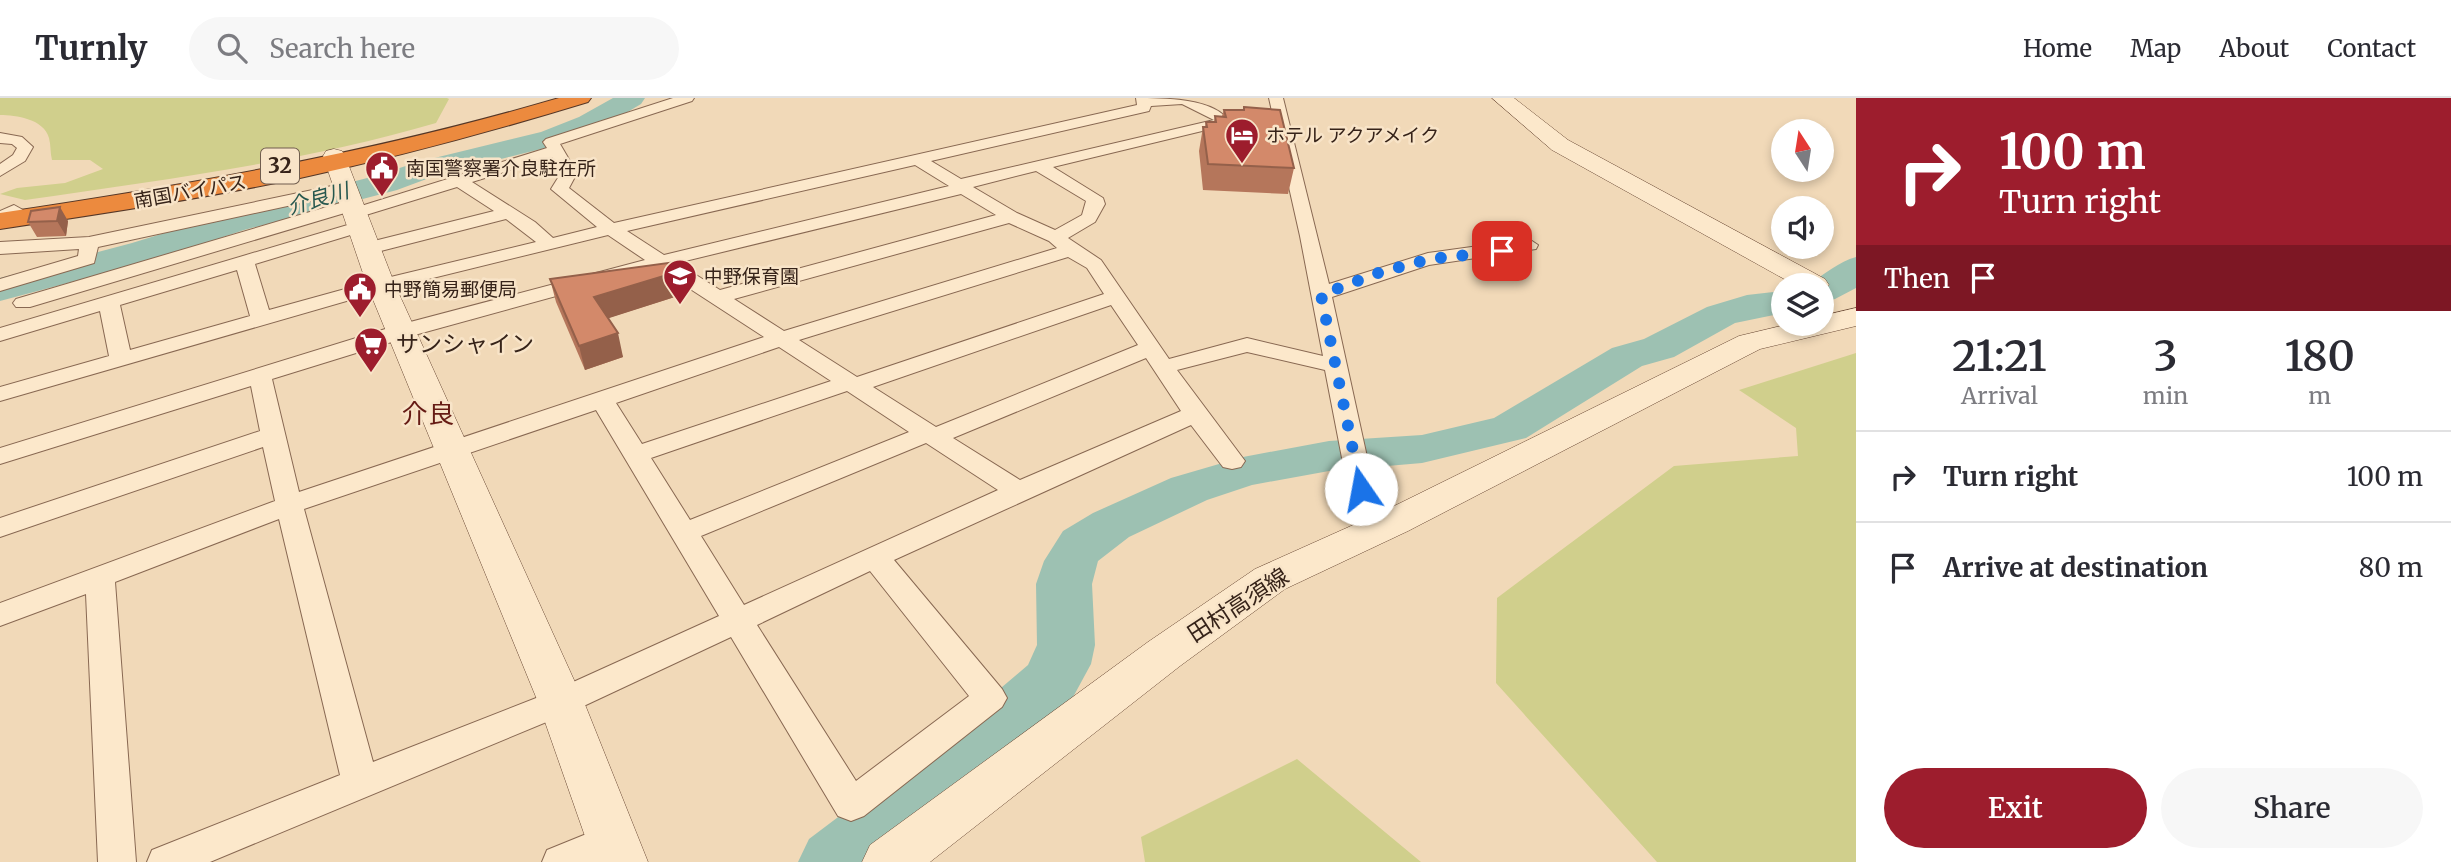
<!DOCTYPE html>
<meta charset="utf-8">
<style>
:root{--surface:#fff;--page:#f7f7f7;--text:#2b2b33;--muted:#7c7c81;--line:#e1e1e2;--accent:#9d1d2d}
body{margin:0;font-family:Merriweather,"Noto Sans JP",serif;background:var(--page);color:var(--text);height:100vh;display:flex;flex-direction:column;font-size:26px;white-space:nowrap}
*{box-sizing:border-box;margin:0}
p{font-size:23px;color:var(--muted)}
.icon{flex:none;width:38px;height:38px;fill:none;stroke:currentColor;stroke-width:2;stroke-linecap:round;stroke-linejoin:round}
.map{position:relative;flex:1;overflow:hidden}
.panel{display:flex;flex-direction:column;background:var(--surface);width:595px}
.panel>*{flex:none}
.top-card{background:#9d1d2d;color:#fff;overflow:hidden}
.needle{width:46px;rotate:348deg}
.buttons{position:absolute;left:1771px;top:21px;display:grid;gap:14px}
.buttons a{display:grid;place-items:center;width:63px;height:63px;border-radius:50%;background:var(--surface);box-shadow:0 4px 10px #0003;font-size:35px}
.pin{position:absolute;display:grid;place-items:center;width:60px;height:60px;color:#fff;margin:-30px;border-radius:14px;box-shadow:0 4px 10px #0006}
.me{position:absolute;width:77px;margin:-38px;rotate:348deg;stroke-linejoin:round;filter:drop-shadow(0 0 5px #0008)}
.turn{display:flex;align-items:center;gap:24px;height:147px;padding:0 28px;font-size:32px}
.turn .icon{width:91px;height:91px;stroke-width:2.5}
.turn b{display:block;font-size:49px;line-height:60px}
.then{display:flex;align-items:center;height:66px;padding:0 28px;background:#0003;gap:14px;font-size:26px}
.eta{display:flex;justify-content:space-evenly;align-items:center;height:119px;text-align:center}
.eta b{font-size:42px;font-weight:600;line-height:49px}
.action{display:flex;gap:14px;margin-top:auto;padding:14px 28px}
.action a{flex:1;height:80px;border-radius:42px;background:var(--accent);color:#fff;font-size:28px;font-weight:600;line-height:80px;text-align:center}
.action a+a{background:var(--page);color:var(--text)}
ul{padding:0;list-style:none}
li{display:flex;align-items:center;gap:21px;height:91px;padding:0 28px;border-top:2px solid var(--line)}
li div{flex:1}
li b{display:block;font-size:26px}
li em{font-style:normal}
header{display:flex;align-items:center;gap:42px;box-sizing:border-box;height:98px;padding:0 35px;background:var(--surface);border-bottom:2px solid var(--line)}
header strong{font-size:33px}
nav{display:flex;gap:38px;margin-inline-start:auto;font-size:24px}
.search{width:490px;height:63px;background:var(--page);display:flex;align-items:center;gap:18px;box-sizing:border-box;padding:0 24px;border-radius:38px;color:var(--muted);font-size:26px}
main{display:flex;flex:1;min-height:0}
.map>svg:first-child{display:block}
.green{fill:#d0cf8c}
.lines{fill:none;stroke-linecap:round;stroke-linejoin:round}
.river{fill:#9dc1b2;fill-rule:evenodd}
.street-casing{stroke:#886852;stroke-width:2}
.secondary-casing{stroke:#6a4935;stroke-width:1}
.highway-casing{stroke:#553727;stroke-width:2}
.street{fill:#fce8cb;fill-rule:evenodd}
.secondary{fill:#fce8cb;fill-rule:evenodd}
.highway{fill:#ec8a3e;fill-rule:evenodd}
.wall{fill:#b5765b}
.shaded-wall{fill:#94604a}
.building{fill:#d3896a;stroke:#94604a;stroke-width:2}
.route{stroke:#1a73e8;stroke-width:12;stroke-dasharray:0 21.6}
.labels{text-anchor:middle;stroke-width:5;stroke-linejoin:round;paint-order:stroke}
.far-poi-label{font-size:19px;fill:#362319;stroke:#f8e4c8;text-anchor:start}
.far-street-label{font-size:19px;fill:#362319;stroke:#f8e4c8}
.shield{fill:#f8e4c8;stroke:#705d4e;stroke-width:2}
.shield-label{font-size:21px;font-weight:bold;fill:#362319}
.far-water-label{font-size:21px;font-style:italic;fill:#26574e;stroke:#f8e4c8}
.poi-label{font-size:23px;fill:#362319;stroke:#f8e4c8;text-anchor:start}
.street-label{font-size:23px;fill:#362319;stroke:#f8e4c8}
.quarter-label{font-size:26px;fill:#661b14;stroke:#f8e4c8}
</style>
<header>
<strong>Turnly</strong>
<div class="search"><svg class="icon" aria-label="search" viewBox="0 0 24 24"><circle cx="10" cy="10" r="6"/><path d="M15 15l6 6"/></svg>Search here</div>
<nav><a>Home</a><a>Map</a><a>About</a><a>Contact</a></nav>
</header>
<main>
<div class="map">
<svg width="1856" height="764" viewBox="0 0 1856 764">
<rect width="100%" height="100%" fill="#f1d9b8"/>
<path class="green" d="M0,0H447L449,1L436,25C303,64 162,82 25,102L0,96L17,90L65,85L103,71L90,62H52C50,55 51,47 49,40C44,21 16,17 0,17Z
M1856,255V764H1657L1496,585L1497,500L1674,368L1798,358L1796,330L1739,292Z
M1297,661L1421,764H1145L1141,739Z"/>
<g class="lines">
<path class="river" d="M613,0H645L641,6L599,31L561,46L440,76L397,92L244,132L158,161L0,203V180L132,145L220,118L375,78L418,64L541,34L579,19Z
M1856,159V190L1835,201L1822,204V187H1807L1809,185C1825,177 1839,163 1856,159Z
M1783,193V215L1735,225L1674,259L1642,268L1526,340L1422,365L1329,373L1252,387L1207,402L1129,439L1098,463L1092,486L1095,547L1091,566L1072,601L981,686L890,764H798L809,741L935,646L1028,567L1037,547L1036,486L1044,463L1063,433L1093,415L1171,380L1243,359L1329,343L1422,337L1494,320L1612,250L1644,241L1707,209L1747,197Z"/>
<g class="street-casing">
<path id="street" d="M673,0H694L692,3L560,46L577,75L569,90L614,125L1137,7L1136,0C1163,0 1216,0 1229,24L1227,27L1053,69L1103,100L1105,106L1095,124L1068,140L1101,162L1169,261L1247,240L1323,258L1300,138L1269,0H1283L1329,186L1428,155L1529,141L1538,147L1536,151L1429,167L1332,199L1374,391L1408,424L1404,430C1380,437 1359,410 1348,391L1325,272L1247,254L1177,272L1245,363L1241,369L1232,371L1223,369L1191,327L894,462L1002,591L1007,600L1002,609L864,718L851,723L838,718L731,539L573,613L210,764H147L152,752L340,677L279,421L115,484L136,764H98L86,496L0,528V505L275,403L263,349L0,439V420L260,333L251,288L0,366V350L395,228L645,162L608,137L388,191L0,303V289L109,258L100,213L0,243V230L361,123L370,128L367,132L255,166L269,212L374,183L536,144L506,121L369,156L360,150L362,146L494,113L457,89L356,120L350,119L348,114L30,209H16L13,205L16,201L347,103H359L361,108L547,50L543,44L546,41ZM1182,6L1214,22L961,81L931,63L1149,13L1151,8ZM552,59L561,75L551,91L597,129L553,140L535,124L472,84ZM915,67L949,88L664,157L627,133ZM1036,73L1086,103L1082,117L1055,132L1017,115L973,89ZM961,96L996,117L720,192L677,165ZM1009,125L1049,143L1057,150L784,233L734,201ZM1068,159L1087,170L1104,196L857,279L799,242ZM658,170L764,239L299,394L272,281L411,238ZM237,172L250,218L130,252L120,207ZM1111,207L1138,247L936,329L873,289ZM779,249L831,283L642,346L616,305ZM1146,260L1181,313L1020,382L953,340ZM847,293L909,334L690,422L651,360ZM596,312L719,518L549,595L373,664L304,411ZM926,345L998,392L744,507L701,438ZM870,473L969,598L856,683L757,527Z
M0,35L22,39L33,49L25,63L0,78V66L13,57L17,50L12,46L0,45Z
M346,85L354,90L352,94L98,149L94,165L0,193V181L78,158L79,151L0,156V144L89,139Z
M14,107L23,112L0,126V113Z
M611,726L624,731L630,743L624,755L604,764H542L547,752Z"/>
</g>
<g class="secondary-casing">
<path id="secondary" d="M1492,0H1514L1568,42L1825,181L1829,187L1822,194V187H1795L1552,52Z
M334,51L342,53L345,58L395,187L584,604L648,764H594L538,604L367,187L323,58L326,53Z
M1856,210V228L1760,251L1408,433L1285,491L1180,568L930,764H862L870,747L1148,544L1255,471L1380,415L1739,238L1789,226H1822V218Z"/>
</g>
<g class="highway-casing">
<path id="highway" d="M559,0H591L588,4C493,33 397,59 300,80C200,101 100,116 0,131V115C189,87 375,54 559,0Z"/>
</g>
<use href="#street" class="street"/>
<use href="#secondary" class="secondary"/>
<use href="#highway" class="highway"/>
</g>
<path class="wall" d="M1244,9L1294,70L1288,96L1203,92L1199,53L1203,29H1205L1206,24H1214L1215,18H1222L1224,12H1243Z
M31,113L68,123L66,138L37,139L28,124Z
M677,174L681,197L608,220L623,259L585,272L556,204L550,181Z"/>
<path class="shaded-wall" d="M60,109L68,123L66,138L57,123Z
M677,174L681,197L600,223L594,199Z
M618,235L623,259L585,272L579,248Z"/>
<path class="building" d="M1244,9L1280,12L1294,70L1208,66L1203,29H1207L1206,24H1216L1215,18L1226,19L1224,12H1244Z
M60,109L57,123L28,124L31,113Z
M675,164L677,174L594,199L618,235L579,248L550,181Z"/>
<g class="lines">
<path class="route" d="M1361,391L1321,197L1381,174L1430,161L1502,153"/>
</g>
<defs>
<g id="hotel-pin" transform="scale(1.75)"><path d="M0 17L-7.5 6A9.5 9.5 0 1 1 7.5 6Z" fill="#9d1d2d" stroke="#f8e4c8"/><path d="M-6-4.5h1.5V1H6V5H4.5V3h-9V5H-6ZM-4 0a1.8 1.8 0 1 1 3.6 0ZM.5 0V-2.5h3Q6-2.5 6 0Z" fill="#fff"/></g>
<g id="civic-pin" transform="scale(1.75)"><path d="M0 17L-7.5 6A9.5 9.5 0 1 1 7.5 6Z" fill="#9d1d2d" stroke="#f8e4c8"/><path d="M-.6-6.5H3V-4.5H.6V-3L4-1V1h2V6H-6V1h2V-1L-.6-3ZM-1.2 2.5V6h2.4V2.5Z" fill="#fff"/></g>
<g id="school-pin" transform="scale(1.75)"><path d="M0 17L-7.5 6A9.5 9.5 0 1 1 7.5 6Z" fill="#9d1d2d" stroke="#f8e4c8"/><path d="M0-5L7-2L0 1L-7-2ZM-4 1L0 2.5L4 1V4Q0 6-4 4Z" fill="#fff"/></g>
<g id="supermarket-pin" transform="scale(1.75)"><path d="M0 17L-7.5 6A9.5 9.5 0 1 1 7.5 6Z" fill="#9d1d2d" stroke="#f8e4c8"/><path d="M-6-5.5h2.5l.6 2H6L4.5 2H-2.5L-4.4-4H-6ZM-1.5 3.2a1.3 1.3 0 1 0 .1 0ZM3 3.2a1.3 1.3 0 1 0 .1 0Z" fill="#fff"/></g>
</defs>
<g fill-rule="evenodd">
<use href="#hotel-pin" x="1242" y="37"/>
<use href="#civic-pin" x="382" y="70"/>
<use href="#school-pin" x="680" y="178"/>
<use href="#civic-pin" x="360" y="191"/>
<use href="#supermarket-pin" x="371" y="246"/>
</g>
<g class="labels">
<g class="far-poi-label">
<text x="1266" y="44">ホテル アクアメイク</text>
<text x="406" y="77">南国警察署介良駐在所</text>
<text x="704" y="185">中野保育園</text>
<text x="384" y="198">中野簡易郵便局</text>
</g>
<g class="far-street-label">
<text transform="translate(190 93) rotate(-10)" y="7">南国バイパス</text>
</g>
<rect class="shield" x="261" y="50.5" width="38" height="35" rx="5"/>
<g class="shield-label">
<text x="280" y="75">32</text>
</g>
<g class="far-water-label">
<text transform="translate(318 101) rotate(-16)" y="7">介良川</text>
</g>
<g class="poi-label">
<text x="396" y="254">サンシャイン</text>
</g>
<g class="street-label">
<text transform="translate(1238 507) rotate(-33)" y="8">田村高須線</text>
</g>
<g class="quarter-label">
<text x="428" y="325">介良</text>
</g>
</g>
</svg>
<div class="buttons">
<a><svg class="needle" viewBox="-14 -14 28 28"><path d="M0-13l5 13h-10z" fill="#e53935"/><path d="M0 13l5-13h-10z" fill="#7c7c81"/></svg></a>
<a><svg class="icon" aria-label="sound" viewBox="0 0 24 24"><path d="M4 9h4l5-4v14l-5-4H4zM17 9q2 3 0 6"/></svg></a>
<a><svg class="icon" aria-label="layers" viewBox="0 0 24 24"><path d="M12 4l9 5-9 5-9-5zM3 14l9 5 9-5"/></svg></a>
</div>
<div class="pin" style="left:1502px;top:153px;background:#d93025"><svg class="icon" aria-label="arrive" viewBox="0 0 24 24"><path d="M6 21V4h12l-3 4 3 4H6"/></svg></div>
<svg class="me" style="left:1361px;top:391px" viewBox="-20 -20 40 40"><circle r="19" fill="#fff"/><path d="M0-13L10 11 0 6-10 11z" fill="#1a73e8"/></svg>
</div>
<section class="panel">
<div class="top-card">
<div class="turn"><svg class="icon" aria-label="right" viewBox="0 0 24 24"><path d="M7 20v-9h11M14 6l5 5-5 5"/></svg><div><b>100 m</b>Turn right</div></div>
<div class="then">Then<svg class="icon" aria-label="arrive" viewBox="0 0 24 24"><path d="M6 21V4h12l-3 4 3 4H6"/></svg></div>
</div>
<div class="eta">
<div><b>21:21</b><p>Arrival</p></div>
<div><b>3</b><p>min</p></div>
<div><b>180</b><p>m</p></div>
</div>
<ul>
<li><svg class="icon" aria-label="right" viewBox="0 0 24 24"><path d="M7 20v-9h11M14 6l5 5-5 5"/></svg><div><b>Turn right</b></div><em>100 m</em></li>
<li><svg class="icon" aria-label="arrive" viewBox="0 0 24 24"><path d="M6 21V4h12l-3 4 3 4H6"/></svg><div><b>Arrive at destination</b></div><em>80 m</em></li>
</ul>
<div class="action"><a>Exit</a><a>Share</a></div>
</section>
</main>
